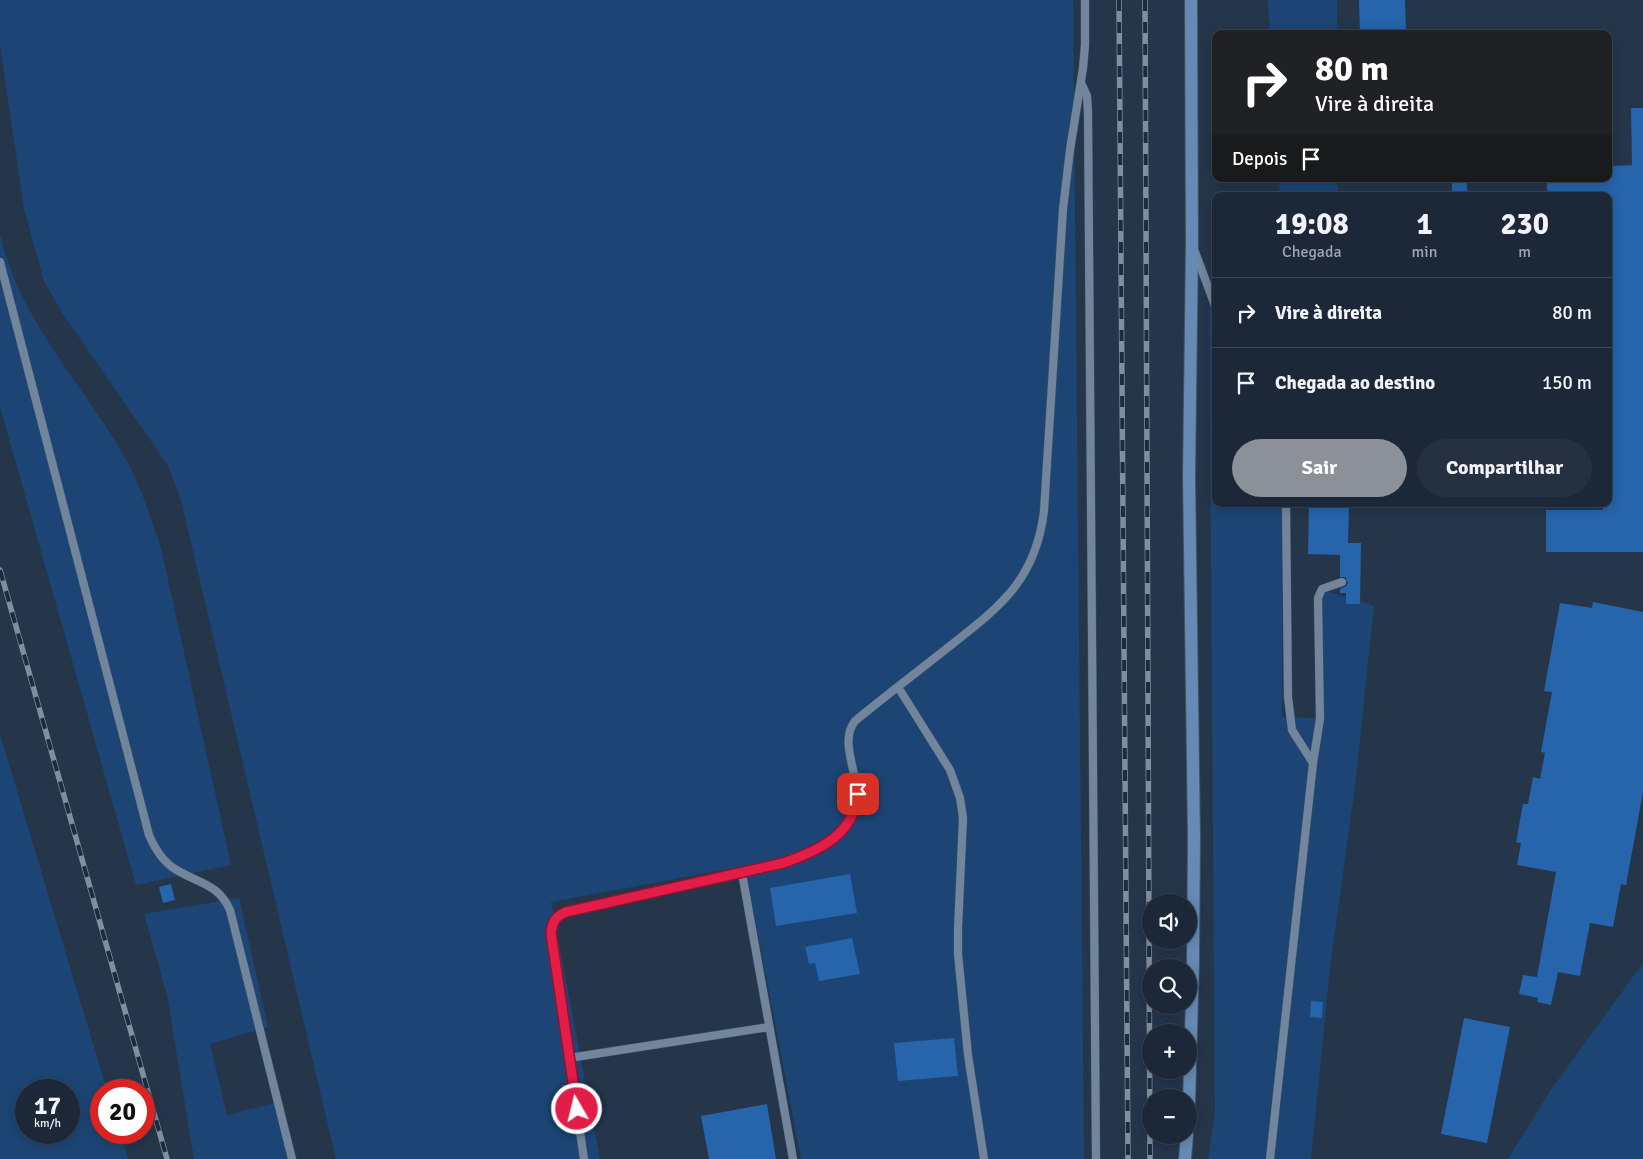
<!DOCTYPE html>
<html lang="pt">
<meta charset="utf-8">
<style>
:root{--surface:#1c2838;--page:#253040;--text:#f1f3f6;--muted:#a0a6ae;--line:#3a4453;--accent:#8c9099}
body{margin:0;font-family:Signika,sans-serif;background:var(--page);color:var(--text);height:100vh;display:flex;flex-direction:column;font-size:19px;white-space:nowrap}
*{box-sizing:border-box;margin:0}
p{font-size:16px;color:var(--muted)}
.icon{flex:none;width:28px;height:28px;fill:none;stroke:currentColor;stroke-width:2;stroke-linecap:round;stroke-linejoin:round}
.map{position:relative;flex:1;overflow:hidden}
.drawer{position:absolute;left:1212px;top:192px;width:400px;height:315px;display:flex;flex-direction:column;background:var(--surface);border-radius:10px;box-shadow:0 2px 12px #0003,0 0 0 1px var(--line)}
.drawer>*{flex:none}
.banner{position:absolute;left:1212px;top:30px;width:400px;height:152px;border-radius:10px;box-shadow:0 2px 12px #0003,0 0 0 1px var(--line);background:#202124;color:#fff;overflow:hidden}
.fabs{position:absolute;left:1142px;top:894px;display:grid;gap:10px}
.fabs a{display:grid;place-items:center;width:55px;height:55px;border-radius:50%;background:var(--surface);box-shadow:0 2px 12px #0003,0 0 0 1px var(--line);font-size:25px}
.speed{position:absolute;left:15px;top:1079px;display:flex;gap:10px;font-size:25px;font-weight:700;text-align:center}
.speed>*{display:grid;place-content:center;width:65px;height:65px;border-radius:50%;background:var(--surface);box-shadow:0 2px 12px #0003,0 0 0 1px var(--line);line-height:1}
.speed small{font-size:12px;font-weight:400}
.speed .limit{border:8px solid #d22;background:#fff;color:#111}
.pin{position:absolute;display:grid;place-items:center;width:42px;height:42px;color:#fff;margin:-21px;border-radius:10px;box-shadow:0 2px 8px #0006}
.me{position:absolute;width:55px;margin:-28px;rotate:352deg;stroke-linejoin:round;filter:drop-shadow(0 0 4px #0008)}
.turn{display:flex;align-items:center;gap:18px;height:105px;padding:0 20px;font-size:22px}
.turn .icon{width:65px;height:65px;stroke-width:2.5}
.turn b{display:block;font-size:35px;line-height:42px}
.then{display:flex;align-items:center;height:48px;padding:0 20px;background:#0003;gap:10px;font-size:19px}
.eta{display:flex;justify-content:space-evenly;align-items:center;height:85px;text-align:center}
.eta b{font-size:30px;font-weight:800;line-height:35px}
.button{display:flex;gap:10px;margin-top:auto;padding:10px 20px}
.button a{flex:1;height:58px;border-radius:30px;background:var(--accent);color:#fff;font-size:20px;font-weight:800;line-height:58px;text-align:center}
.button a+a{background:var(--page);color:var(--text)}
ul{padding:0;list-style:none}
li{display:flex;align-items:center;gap:15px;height:70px;padding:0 20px;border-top:1px solid var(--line)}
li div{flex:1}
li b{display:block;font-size:19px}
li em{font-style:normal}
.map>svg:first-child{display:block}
.green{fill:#1c4575;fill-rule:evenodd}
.building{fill:#2664ab}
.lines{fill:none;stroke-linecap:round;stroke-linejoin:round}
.lane-casing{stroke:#445265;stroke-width:9}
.secondary-casing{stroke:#445265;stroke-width:14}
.lane{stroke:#71859d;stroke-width:8}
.secondary{stroke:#658ab5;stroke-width:12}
.rail-casing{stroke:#808e9e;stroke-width:5.5}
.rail{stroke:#1b2c40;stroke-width:4;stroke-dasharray:11;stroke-linecap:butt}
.route-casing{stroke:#92132f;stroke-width:12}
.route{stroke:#e11d48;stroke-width:9}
</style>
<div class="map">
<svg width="1643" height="1159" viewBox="0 0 1643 1159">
<rect width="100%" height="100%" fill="#25364b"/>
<path class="green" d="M0,0H1073L1084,1159H801L745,866L551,902L600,1159H336L181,500L167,464L63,314L44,281L24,209L0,45Z
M1268,0H1337V34H1270Z
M1279,179H1338V196H1280Z
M0,234C19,321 86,387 128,463C142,489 151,520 161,548L231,865L136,885L0,407Z
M1216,287V504H1282V717L1315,718L1322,590L1374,606L1355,786L1330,967L1311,1159H1208L1215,1113L1209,288Z
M0,734L107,1090H101V1132L120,1133L128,1159H0ZM26,1090H69V1132H26Z
M239,898L268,1027L210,1044L227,1115L282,1101L295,1159H194L167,995L144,914Z
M1643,963V1159H1508L1550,1091Z"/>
<path class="building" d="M1359,0H1405L1406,34H1360Z
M1631,108H1643V552H1546V510H1603V504H1609V196H1547V179H1609V166L1635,165H1632Z
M1452,179H1467V196H1452Z
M1309,504H1349L1348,543H1361L1360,604H1346V593H1340V589L1346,586L1348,583L1345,577H1340V555L1308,554Z
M1593,602L1643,612V792L1626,885L1621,884L1613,927L1590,923L1580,976L1558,972L1551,1005L1537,1002L1538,998L1519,994L1523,975L1537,977L1556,872L1517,865L1521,843L1516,842L1523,804H1528L1533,777L1540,779L1545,753L1541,752L1552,692L1544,691L1560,603L1592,608Z
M850,874L857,913L776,926L770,888Z
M171,884L175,900L163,903L159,887Z
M852,938L860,974L819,981L815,963L809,964L805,947Z
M1311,1001L1323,1002L1322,1018L1310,1017Z
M1464,1018L1510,1027L1487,1143L1441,1134Z
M954,1038L958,1076L898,1081L894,1043Z
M767,1104L776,1159H709L701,1116Z"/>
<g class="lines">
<g class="lane-casing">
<path id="lane" d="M1081,83L1087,96L1088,112L1096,1159
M1195,252L1216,308
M0,262L149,835C155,849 162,861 175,869C197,883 218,883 230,910L292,1159
M1286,504L1288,697L1292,730L1313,763
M898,687L950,770L960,798L963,818L958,929V954L968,1055L984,1159
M742,873L793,1159
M569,1058L769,1027
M584,1159L551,933C552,922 556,916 566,912C609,905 653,892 696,883C730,875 767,870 800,858C820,849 846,835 854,813C866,783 836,745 855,721C883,698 912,676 941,653C995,610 1035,585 1044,511L1063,209L1070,150L1083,68L1085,45V0
M1270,1159L1313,763L1320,719L1318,598L1322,589L1342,582"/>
</g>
<g class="secondary-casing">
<path id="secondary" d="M1189,1103L1193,962L1194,838L1189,477L1192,244L1191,0
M1185,1159L1187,1135"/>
</g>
<use href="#lane" class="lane"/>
<use href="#secondary" class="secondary"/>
<g class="rail-casing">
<path id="rail" d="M1119,0L1128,1159
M1145,0L1150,1159
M0,570L167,1159"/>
</g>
<use href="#rail" class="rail"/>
</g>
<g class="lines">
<g class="route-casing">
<path id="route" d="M577,1109L551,933C552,922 556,916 566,912L783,863C818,851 854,835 858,794"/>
</g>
<use href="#route" class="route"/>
</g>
</svg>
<div class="fabs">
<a><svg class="icon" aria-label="sound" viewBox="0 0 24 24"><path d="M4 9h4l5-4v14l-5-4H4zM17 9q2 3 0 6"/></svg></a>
<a><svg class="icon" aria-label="search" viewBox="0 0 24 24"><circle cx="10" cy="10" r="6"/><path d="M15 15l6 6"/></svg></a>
<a>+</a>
<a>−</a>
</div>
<div class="speed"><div>17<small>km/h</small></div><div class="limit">20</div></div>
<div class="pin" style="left:858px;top:794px;background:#d93025"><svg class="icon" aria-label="arrive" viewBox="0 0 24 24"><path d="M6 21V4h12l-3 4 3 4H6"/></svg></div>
<svg class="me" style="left:577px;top:1109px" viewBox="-20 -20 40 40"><circle r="17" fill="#e11d48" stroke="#fff" stroke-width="3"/><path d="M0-11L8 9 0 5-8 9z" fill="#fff"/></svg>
<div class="banner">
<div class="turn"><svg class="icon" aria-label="right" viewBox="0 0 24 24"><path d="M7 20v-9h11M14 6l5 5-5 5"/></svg><div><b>80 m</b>Vire à direita</div></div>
<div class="then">Depois<svg class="icon" aria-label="arrive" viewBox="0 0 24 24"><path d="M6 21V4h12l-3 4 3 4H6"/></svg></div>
</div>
<section class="drawer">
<div class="eta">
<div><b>19:08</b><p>Chegada</p></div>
<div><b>1</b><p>min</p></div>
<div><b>230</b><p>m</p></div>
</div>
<ul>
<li><svg class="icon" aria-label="right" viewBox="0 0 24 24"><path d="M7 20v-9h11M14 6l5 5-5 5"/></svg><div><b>Vire à direita</b></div><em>80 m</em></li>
<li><svg class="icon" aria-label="arrive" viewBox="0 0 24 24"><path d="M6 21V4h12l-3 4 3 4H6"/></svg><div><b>Chegada ao destino</b></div><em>150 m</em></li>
</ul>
<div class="button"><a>Sair</a><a>Compartilhar</a></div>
</section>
</div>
